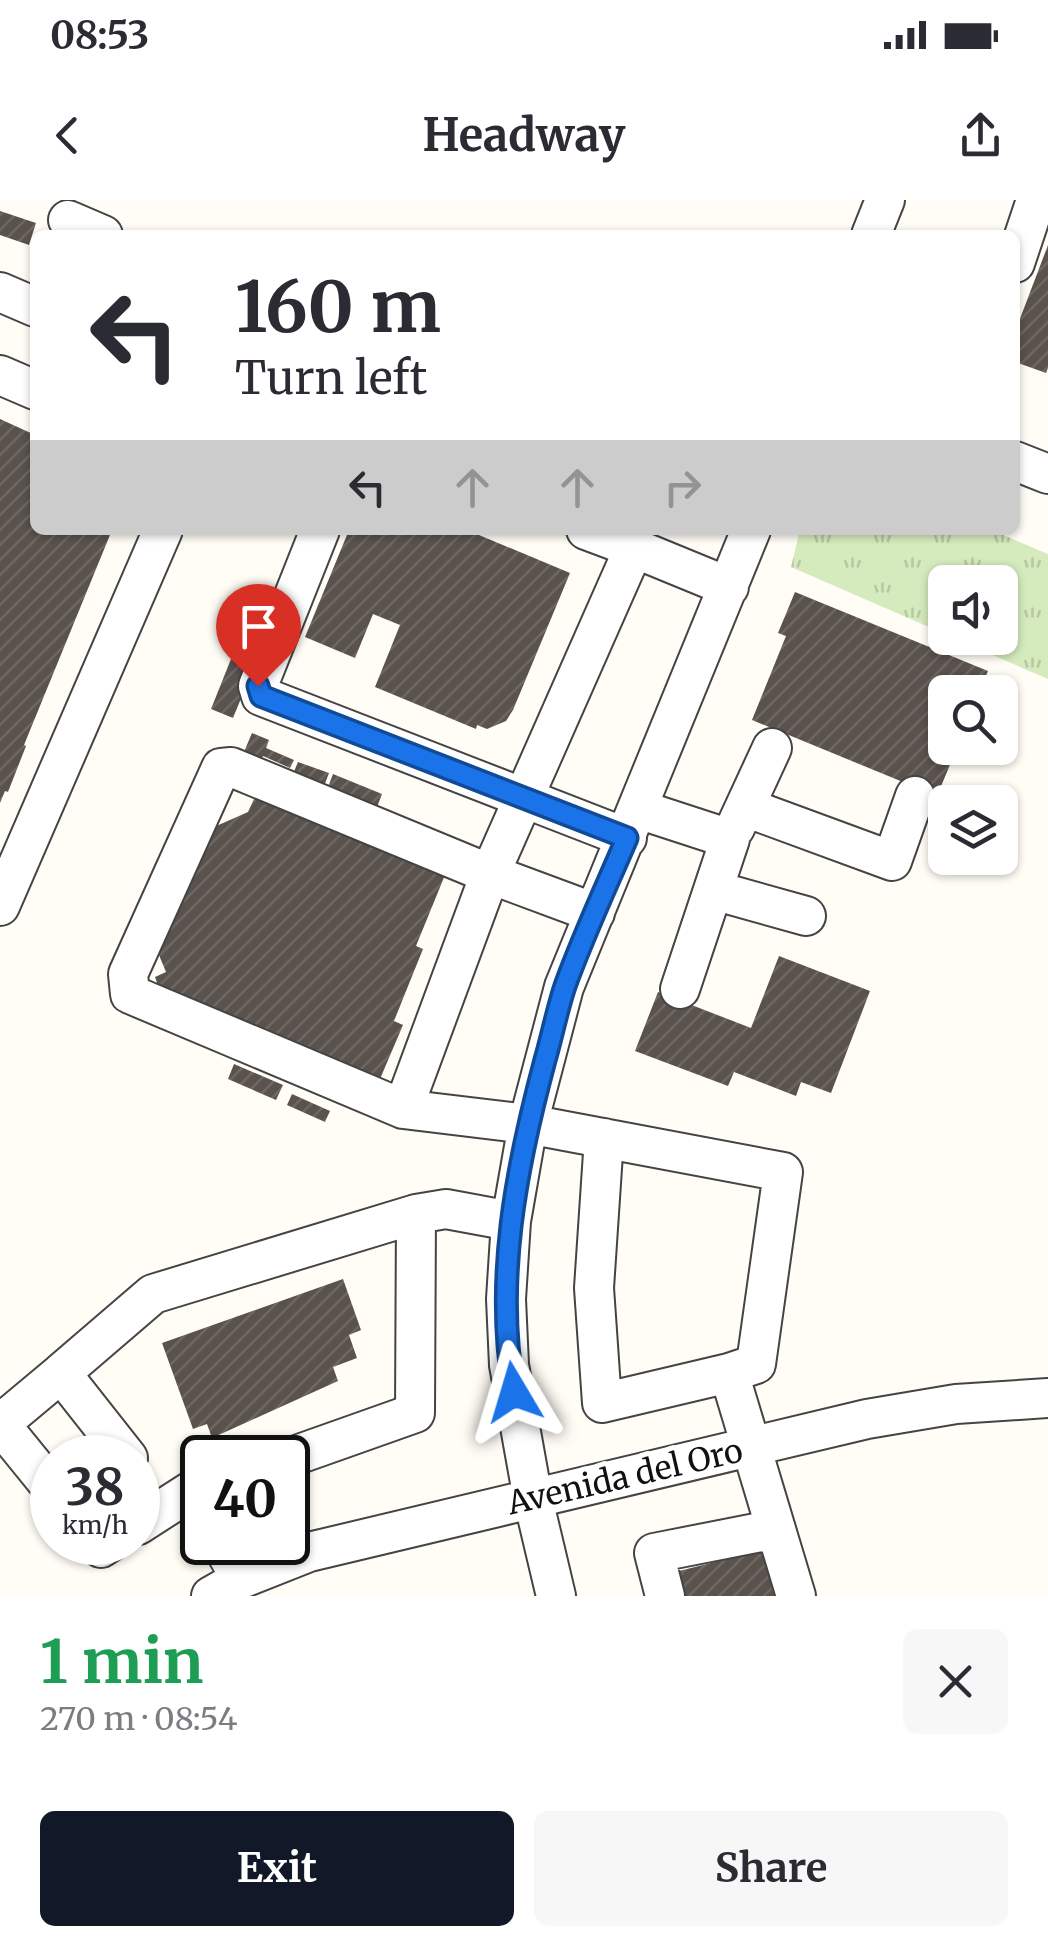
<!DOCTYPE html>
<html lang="en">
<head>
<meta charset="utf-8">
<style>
	:root { --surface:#fff; --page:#f7f7f7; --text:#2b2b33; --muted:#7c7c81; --accent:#111827 }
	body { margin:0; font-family:Merriweather,serif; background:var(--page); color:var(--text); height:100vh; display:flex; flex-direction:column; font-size:38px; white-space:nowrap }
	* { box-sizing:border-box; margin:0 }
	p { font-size:32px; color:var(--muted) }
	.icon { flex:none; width:55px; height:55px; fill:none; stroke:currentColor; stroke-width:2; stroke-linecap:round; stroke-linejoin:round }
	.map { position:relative; height:1396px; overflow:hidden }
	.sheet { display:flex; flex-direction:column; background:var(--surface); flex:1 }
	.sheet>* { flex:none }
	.guide { position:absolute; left:30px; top:30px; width:990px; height:305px; border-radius:15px; box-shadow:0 2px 8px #0004; background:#fff; color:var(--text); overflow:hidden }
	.fabs { position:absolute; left:928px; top:365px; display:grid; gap:20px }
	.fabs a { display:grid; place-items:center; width:90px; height:90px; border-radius:15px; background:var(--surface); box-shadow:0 2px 8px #0004; font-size:50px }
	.speed { position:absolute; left:30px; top:1235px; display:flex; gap:20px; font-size:50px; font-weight:700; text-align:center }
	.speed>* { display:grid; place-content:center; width:130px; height:130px; border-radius:50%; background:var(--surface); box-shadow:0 2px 8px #0004; line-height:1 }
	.speed small { font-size:25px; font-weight:400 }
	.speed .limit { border:5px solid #111; border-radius:15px; background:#fff; color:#111 }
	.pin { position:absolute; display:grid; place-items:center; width:85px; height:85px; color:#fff; margin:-102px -42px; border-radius:50% 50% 50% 0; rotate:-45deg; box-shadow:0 0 10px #0007 }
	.pin .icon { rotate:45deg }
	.me { position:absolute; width:110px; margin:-55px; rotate:353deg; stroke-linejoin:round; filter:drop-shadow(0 0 8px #0008) }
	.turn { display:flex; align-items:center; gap:35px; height:210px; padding:0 40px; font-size:45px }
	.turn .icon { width:130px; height:130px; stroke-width:2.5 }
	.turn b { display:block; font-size:70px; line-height:85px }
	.lanes { display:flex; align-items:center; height:95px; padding:0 40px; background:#0003; justify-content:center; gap:50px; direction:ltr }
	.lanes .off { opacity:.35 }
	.round { display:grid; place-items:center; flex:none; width:105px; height:105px; border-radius:15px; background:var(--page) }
	.summary { display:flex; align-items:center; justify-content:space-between; height:170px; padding:0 40px }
	h1 { font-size:60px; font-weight:700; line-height:75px; color:#1e9e55 }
	.action { display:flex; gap:20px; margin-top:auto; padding:20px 40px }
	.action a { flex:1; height:115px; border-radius:15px; background:var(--accent); color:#fff; font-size:40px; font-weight:700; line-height:115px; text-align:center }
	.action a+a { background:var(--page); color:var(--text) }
	.status { display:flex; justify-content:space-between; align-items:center; height:70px; padding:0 50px; background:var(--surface); direction:ltr }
	.status svg { height:28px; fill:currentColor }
	header { display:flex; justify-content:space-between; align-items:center; height:130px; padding:0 40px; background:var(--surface); font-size:45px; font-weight:700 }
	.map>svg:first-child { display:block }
	.grass { fill:url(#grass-tufts) }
	.building { fill:url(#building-hatch) }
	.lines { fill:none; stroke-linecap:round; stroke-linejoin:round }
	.minor-casing { stroke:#444; stroke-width:42 }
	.minor { stroke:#fff; stroke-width:38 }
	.route-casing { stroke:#114b97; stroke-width:25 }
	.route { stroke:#1a73e8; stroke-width:18 }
	.labels { text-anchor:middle; stroke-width:10; stroke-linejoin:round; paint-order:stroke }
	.street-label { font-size:32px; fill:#111; stroke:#fff }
</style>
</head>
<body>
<div class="status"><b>08:53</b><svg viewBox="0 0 49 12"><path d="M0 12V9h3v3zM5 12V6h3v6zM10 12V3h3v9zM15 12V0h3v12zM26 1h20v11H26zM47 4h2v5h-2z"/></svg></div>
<header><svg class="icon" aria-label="back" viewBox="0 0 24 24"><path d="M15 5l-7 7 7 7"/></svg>Headway<svg class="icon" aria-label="share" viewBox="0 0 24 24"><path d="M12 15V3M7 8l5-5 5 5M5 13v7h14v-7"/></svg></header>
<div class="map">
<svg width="1048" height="1396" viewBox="0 0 1048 1396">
	<defs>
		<pattern id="grass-tufts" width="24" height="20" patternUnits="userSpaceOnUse" patternTransform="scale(2.5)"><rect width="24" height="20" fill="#d5ebbd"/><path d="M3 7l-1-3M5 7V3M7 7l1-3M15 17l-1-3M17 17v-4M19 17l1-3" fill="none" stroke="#b6c8a1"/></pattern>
		<pattern id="building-hatch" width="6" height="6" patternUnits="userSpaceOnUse" patternTransform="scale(2.5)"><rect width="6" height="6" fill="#5a524d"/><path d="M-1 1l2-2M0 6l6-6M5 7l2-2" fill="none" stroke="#6d6662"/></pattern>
	</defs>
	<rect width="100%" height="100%" fill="#fffdf5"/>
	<!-- grass -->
	<path class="grass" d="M800,330H991L1048,354V479L953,438H1000V382H945V434L791,367Z"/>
	<!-- building -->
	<path class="building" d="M0,11L36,23L29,45L0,35Z
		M1048,45V168L1046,173L1015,162V132Z
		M0,219L35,235V330H112L24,545L26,546L8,592L5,591L0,603Z
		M349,330H467L570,373L513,510L506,521L487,529L477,525L476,529L375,487L400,425L373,414L355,458L305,437Z
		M795,392L988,471L979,492H945V548H957L937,596L752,520L786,436L778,433Z
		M259,395L276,402V413L233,518L211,509L253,404L255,405Z
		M252,533L269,540L266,548L294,560L290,568L263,556L258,567L241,559Z
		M298,562L329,573L324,586L293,574Z
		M333,574L382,594L374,615L325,595Z
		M255,597L445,675L416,746L423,749L394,821L403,825L377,886L161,794L155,777L166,772L154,743L205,631L248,612Z
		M779,756L870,791L831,893L801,882L796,896L734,872L728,886L635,851L658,792L751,828Z
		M234,864L283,885L276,900L228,879Z
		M292,894L330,911L325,922L287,905Z
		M343,1079L361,1130L349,1135L357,1158L333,1167L338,1181L212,1238L207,1224L193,1229L162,1143Z
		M767,1349L780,1396H680L675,1372Z"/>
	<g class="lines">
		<!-- minor casing -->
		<g class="minor-casing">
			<path id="minor" d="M68,20L103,35
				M871,35L885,0
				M1015,63L1036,0
				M0,92L35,107
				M0,175L35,190
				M1015,261L1048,274
				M320,330L258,486L261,496L627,638
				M586,330L634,348
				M729,387L634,348L490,674L403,909L528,924L783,972L756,1164L729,1173L796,1396
				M745,607L892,661L915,596
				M638,609L730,639L680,789
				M735,628L772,548
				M713,690L806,716
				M0,706L163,330
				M403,909L130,794L128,774L221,568L231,567L490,674L595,713
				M604,938L594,1088L602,1203L729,1173
				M416,1014L446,1009L511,1021
				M128,1258L61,1173L153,1094L416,1014L415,1213L288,1258
				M52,1288L0,1224L61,1173
				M138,1325L191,1291L202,1287
				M97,1342L101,1348L110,1342
				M220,1342L241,1379
				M211,1396L241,1379L309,1352L867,1219L956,1204L1048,1198
				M556,1396L533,1299L509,1165L506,1099L511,1021L528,924L564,787L751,330
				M665,1396L654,1353L776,1329"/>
		</g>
		<!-- minor -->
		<use href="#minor" class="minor"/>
	</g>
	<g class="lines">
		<!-- route casing -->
		<g class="route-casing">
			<path id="route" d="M258,486L261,496L627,638C606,687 583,736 565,786C557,810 552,836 545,860C516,968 494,1081 514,1192"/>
		</g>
		<!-- route -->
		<use href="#route" class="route"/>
	</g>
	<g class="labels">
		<!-- street labels -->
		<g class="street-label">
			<text transform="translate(625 1277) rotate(-13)" y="11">Avenida del Oro</text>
		</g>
	</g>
</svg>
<div class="fabs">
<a><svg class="icon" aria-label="sound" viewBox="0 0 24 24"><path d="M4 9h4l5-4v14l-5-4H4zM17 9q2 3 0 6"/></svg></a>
<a><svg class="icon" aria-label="search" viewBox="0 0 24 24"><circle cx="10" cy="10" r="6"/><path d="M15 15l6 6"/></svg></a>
<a><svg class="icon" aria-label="layers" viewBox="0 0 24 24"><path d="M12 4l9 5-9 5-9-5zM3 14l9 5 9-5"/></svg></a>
</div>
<div class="speed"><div>38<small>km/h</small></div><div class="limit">40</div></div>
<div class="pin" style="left:258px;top:486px;background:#d93025"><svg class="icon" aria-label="arrive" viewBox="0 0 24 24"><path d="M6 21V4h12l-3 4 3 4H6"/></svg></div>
<svg class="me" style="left:514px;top:1192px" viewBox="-20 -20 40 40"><path d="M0-17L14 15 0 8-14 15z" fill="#1a73e8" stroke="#fff" stroke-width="4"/></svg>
<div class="guide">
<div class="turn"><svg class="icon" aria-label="left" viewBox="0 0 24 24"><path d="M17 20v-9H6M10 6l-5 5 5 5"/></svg><div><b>160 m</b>Turn left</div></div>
<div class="lanes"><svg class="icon" aria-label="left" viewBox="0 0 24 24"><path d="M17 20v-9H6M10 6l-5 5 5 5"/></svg><svg class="icon off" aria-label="ahead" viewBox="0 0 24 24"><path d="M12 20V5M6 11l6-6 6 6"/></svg><svg class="icon off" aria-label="ahead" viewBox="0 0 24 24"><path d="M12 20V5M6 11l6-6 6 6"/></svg><svg class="icon off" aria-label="right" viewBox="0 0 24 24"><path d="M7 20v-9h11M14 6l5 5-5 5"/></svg></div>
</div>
</div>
<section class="sheet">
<div class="summary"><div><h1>1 min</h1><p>270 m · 08:54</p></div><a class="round"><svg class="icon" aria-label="close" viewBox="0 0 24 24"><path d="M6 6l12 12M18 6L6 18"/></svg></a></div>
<div class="action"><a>Exit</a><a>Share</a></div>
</section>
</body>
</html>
